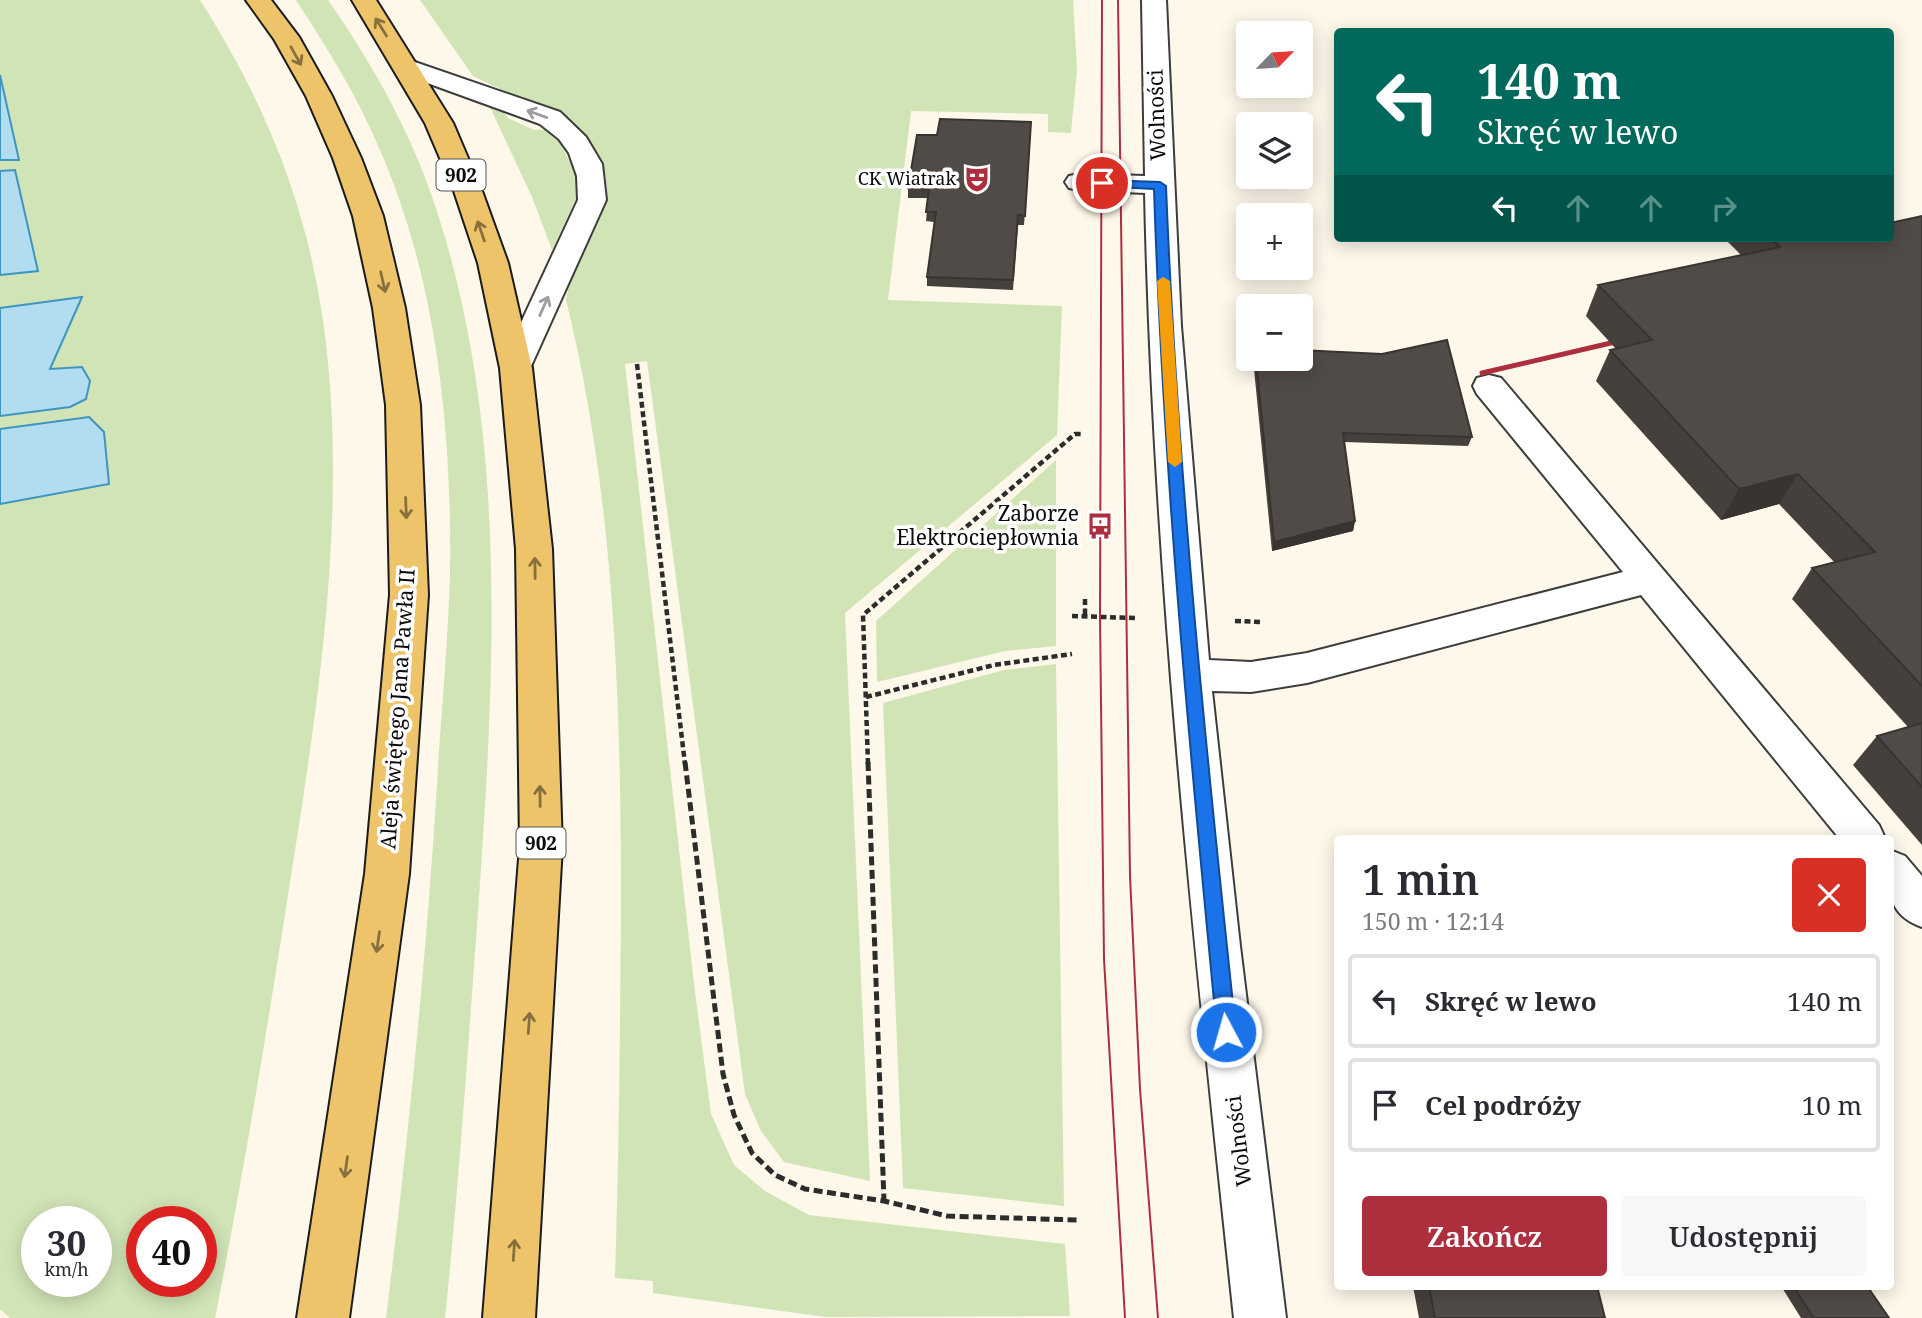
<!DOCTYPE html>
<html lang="pl">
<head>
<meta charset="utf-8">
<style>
	:root { --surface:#fff; --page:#f7f7f7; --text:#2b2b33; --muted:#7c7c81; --line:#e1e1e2; --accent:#ad2f3d }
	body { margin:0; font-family:"Noto Serif",serif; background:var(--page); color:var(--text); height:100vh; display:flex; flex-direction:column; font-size:26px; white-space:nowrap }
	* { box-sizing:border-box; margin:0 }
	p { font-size:23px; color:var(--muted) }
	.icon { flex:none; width:38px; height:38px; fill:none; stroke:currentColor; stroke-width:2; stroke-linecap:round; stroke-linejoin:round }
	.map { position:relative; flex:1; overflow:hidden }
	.side { position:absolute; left:1334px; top:835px; width:560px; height:455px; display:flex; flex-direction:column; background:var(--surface); border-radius:7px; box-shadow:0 4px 18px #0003 }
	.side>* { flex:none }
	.banner { position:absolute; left:1334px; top:28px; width:560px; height:214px; border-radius:7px; box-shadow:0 4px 18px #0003; background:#00695c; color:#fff; overflow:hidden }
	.needle { width:46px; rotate:65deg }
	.tools { position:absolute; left:1236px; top:21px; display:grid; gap:14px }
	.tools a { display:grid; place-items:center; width:77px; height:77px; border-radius:7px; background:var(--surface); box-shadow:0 4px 18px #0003; font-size:35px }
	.speed { position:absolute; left:21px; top:1206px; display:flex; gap:14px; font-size:35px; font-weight:700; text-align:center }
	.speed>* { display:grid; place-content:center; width:91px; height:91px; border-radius:50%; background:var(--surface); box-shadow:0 4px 18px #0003; line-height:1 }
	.speed small { font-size:18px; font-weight:400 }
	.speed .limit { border:10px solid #d22; background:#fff; color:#111 }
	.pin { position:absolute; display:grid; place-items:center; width:60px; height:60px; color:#fff; margin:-30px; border:4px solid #fff; border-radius:50%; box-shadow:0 2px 7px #0007 }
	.me { position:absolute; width:77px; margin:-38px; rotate:354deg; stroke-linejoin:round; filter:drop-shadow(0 0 5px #0008) }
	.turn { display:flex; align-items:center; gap:24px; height:147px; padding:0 28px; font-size:32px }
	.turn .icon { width:91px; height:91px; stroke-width:2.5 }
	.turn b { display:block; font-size:49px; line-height:60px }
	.lanes { display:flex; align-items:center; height:66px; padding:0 28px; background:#0003; justify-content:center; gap:35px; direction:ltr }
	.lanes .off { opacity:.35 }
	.round { display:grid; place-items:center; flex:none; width:74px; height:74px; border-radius:7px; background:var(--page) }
	.summary { display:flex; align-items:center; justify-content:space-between; height:119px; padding:0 28px }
	h1 { font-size:42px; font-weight:600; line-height:52px }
	.cta { display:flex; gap:14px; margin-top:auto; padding:14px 28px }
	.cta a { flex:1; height:80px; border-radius:7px; background:var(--accent); color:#fff; font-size:28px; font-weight:600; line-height:80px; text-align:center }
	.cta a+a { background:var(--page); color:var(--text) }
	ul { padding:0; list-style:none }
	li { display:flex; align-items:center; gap:21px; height:94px; margin:0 14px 10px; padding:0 14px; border:4px solid var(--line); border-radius:7px }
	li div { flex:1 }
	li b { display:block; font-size:26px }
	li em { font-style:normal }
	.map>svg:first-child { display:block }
	.green { fill:#d1e4b6; fill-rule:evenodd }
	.water { fill:#b2ddf0; stroke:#3f95c1; stroke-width:2 }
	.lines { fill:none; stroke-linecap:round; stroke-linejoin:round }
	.minor-casing { stroke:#3d3d3d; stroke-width:4 }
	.major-casing { stroke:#1b1b1b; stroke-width:4 }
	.path-far1 { stroke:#2c2c2c; stroke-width:4.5; stroke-dasharray:6 3.5; stroke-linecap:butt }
	.path { stroke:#2c2c2c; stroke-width:5; stroke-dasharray:9 4.5; stroke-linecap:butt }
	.minor { fill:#fff; fill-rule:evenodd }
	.major { fill:#edc469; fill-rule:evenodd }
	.tram { stroke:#ad2f3d; stroke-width:2 }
	.rail { stroke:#ad2f3d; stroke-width:5 }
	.wall { fill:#46403d }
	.shaded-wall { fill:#393432 }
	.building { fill:#514b47; stroke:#393432; stroke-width:2 }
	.oneway { stroke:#87703e }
	.oneway2 { stroke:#9d9d9d }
	.route { fill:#1a73e8; stroke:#114b97; stroke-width:2 }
	.slow { fill:#f59e0b }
	.labels { text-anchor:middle; stroke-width:7; stroke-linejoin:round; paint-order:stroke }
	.far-poi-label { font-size:18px; fill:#0a0a0a; stroke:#fff; text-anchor:end }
	.shield { fill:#fff; stroke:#545454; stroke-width:2 }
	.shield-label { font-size:19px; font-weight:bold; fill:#0a0a0a }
	.street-label { font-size:21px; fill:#0a0a0a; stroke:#fff }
	.poi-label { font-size:21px; fill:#0a0a0a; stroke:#fff; text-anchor:end }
</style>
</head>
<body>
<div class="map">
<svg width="1922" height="1318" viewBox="0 0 1922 1318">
	<rect width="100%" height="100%" fill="#fdf8e9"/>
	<!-- green -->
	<path class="green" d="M0,0H200C252,82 291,166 312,261C356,456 322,680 291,876C268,1024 244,1171 215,1318H10L0,1309V504L108,484L89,417L0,429V416L29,411L81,298L0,308V275L38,270L15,170L0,171V160H19L0,75ZM37,1222H96V1281H37ZM142,1222H201V1281H142Z
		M296,0H328C376,69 417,143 441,224C509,444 494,684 478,912C468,1047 459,1183 445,1318H386C408,1140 426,963 437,784C441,714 448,644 450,574C452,431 437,279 379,148C357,95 327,48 296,0Z
		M420,0H1073L1077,69L1071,133L1048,132V114L911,111L888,300L1062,306L1057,435L845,613L870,1181L784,1162L761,1131L745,1094L647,361L625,364L694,984L711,1114L734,1165L765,1191L809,1215L1065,1244L1070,1316L825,1317L653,1293V1281L615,1278C619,1154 620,1031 621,908C621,704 615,498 566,300L570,279L607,189C606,168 589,139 575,124L473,76Z
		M489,105L502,110L508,118L534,130L547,129L557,137L578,178L580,190L552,250L532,197Z
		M1056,460V646L1005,651L877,682L876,621Z
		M1056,664L1064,1206L903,1188L883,703L1004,670Z"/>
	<!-- water -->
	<path class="water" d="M0,75L19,160H0Z
		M15,170L38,271L0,275V171Z
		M82,297L50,369L82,367L90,381L86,399L70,407L0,416V308Z
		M89,417L104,432L109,484L0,504V429Z"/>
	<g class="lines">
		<!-- minor casing -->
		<g class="minor-casing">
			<path id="minor" d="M1142,0H1166L1181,326L1209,660L1251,662L1307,653L1623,572L1477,394L1473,386L1477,378L1489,375L1501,378L1879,825L1885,838H1839L1641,595L1307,683L1251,692L1212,691L1240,946L1286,1318H1234C1194,944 1153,569 1145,193L1079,190L1069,188L1065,182L1069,176L1079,174L1145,176Z
				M406,59L560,112L586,137L602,164L606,200L527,375L516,379L505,375L500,368L578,200L577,176L569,153L559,139L540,124L397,72L393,67L397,62Z
				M1890,850L1905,856L1922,876V927C1883,913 1890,886 1890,850Z"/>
		</g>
		<!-- major casing -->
		<g class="major-casing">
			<path id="major" d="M246,0H271L299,37L332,96L361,158L383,216L405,308L420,405L428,595L409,874L349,1318H297L365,874L390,595L386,405L373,308L353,216L333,158L306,96L274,39Z
				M352,0H376L453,123L482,191L508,263L532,368L552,549L562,846L535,1318H483L520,846L516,549L500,368L478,263L454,191L425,123Z"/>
		</g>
		<!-- path-far1 -->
		<path class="path-far1" d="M637,364L685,764
			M1085,599V617
			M1072,616L1135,618
			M1235,621L1262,622
			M866,697L994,665L1072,654
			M868,764L863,615L1075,434H1082"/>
		<!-- path -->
		<path class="path" d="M685,762L723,1074L734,1115L752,1153L775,1175L805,1189L884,1201L947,1216L1077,1220
			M868,762L884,1201"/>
		<!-- minor -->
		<use href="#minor" class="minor"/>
		<!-- major -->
		<use href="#major" class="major"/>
		<!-- tram -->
		<path class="tram" d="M1102,0L1100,617L1104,959L1125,1318
			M1118,0L1130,876L1140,1089L1158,1318"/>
		<!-- rail -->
		<path class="rail" d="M1482,373L1628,339"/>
	</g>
	<!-- wall -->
	<path class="wall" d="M1031,122L1024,225H1018L1013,290L927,286V277L934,222L926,221L928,198H908V188L937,135Z
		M1922,216V845L1853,765L1877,736L1908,727L1792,599L1812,568L1835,563L1779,504L1721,520L1596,381L1610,350L1616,349L1586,316L1598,285L1741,255L1724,238H1890Z
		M1253,359H1300L1472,437L1468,446L1344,442L1355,521L1353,531L1272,551Z
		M1413,1286H1597L1605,1318H1419Z
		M1781,1286H1867L1889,1318H1801Z"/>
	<!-- shaded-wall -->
	<path class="shaded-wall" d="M1798,474L1779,504L1721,520L1739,489Z
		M1355,521L1353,531L1272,551L1274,542Z"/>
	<!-- building -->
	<path class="building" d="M940,119L1031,122L1025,216L1018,215L1013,280L927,277L936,212H926L929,189L908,188L917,135H937Z
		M1922,216V686L1812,568L1875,552L1798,474L1739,489L1610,350L1652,340L1598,285L1780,247L1771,238H1890V223Z
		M1447,340L1472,437L1343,433L1355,521L1274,542L1256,359H1300V350L1382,354Z
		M1922,723V787L1877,736Z
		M1429,1286H1597L1605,1318H1435Z
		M1793,1286H1867L1889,1318H1814Z"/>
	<!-- one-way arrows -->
	<defs><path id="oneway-shaft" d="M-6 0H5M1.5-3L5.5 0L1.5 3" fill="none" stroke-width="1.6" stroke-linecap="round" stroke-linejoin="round" transform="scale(1.75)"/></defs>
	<g class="oneway">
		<use href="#oneway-shaft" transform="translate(381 27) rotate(-122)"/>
		<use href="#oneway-shaft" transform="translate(296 56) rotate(61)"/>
		<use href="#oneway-shaft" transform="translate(481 231) rotate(-109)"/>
		<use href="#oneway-shaft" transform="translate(383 282) rotate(77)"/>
		<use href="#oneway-shaft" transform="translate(406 508) rotate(88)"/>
		<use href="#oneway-shaft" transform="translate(535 568) rotate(-91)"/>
		<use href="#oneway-shaft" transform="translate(540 796) rotate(-91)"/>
		<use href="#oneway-shaft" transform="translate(378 942) rotate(98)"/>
		<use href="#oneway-shaft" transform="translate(529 1023) rotate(-86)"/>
		<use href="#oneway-shaft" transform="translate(346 1167) rotate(98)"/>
		<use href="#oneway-shaft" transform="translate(514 1250) rotate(-86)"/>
	</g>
	<g class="oneway2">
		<use href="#oneway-shaft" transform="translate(537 114) rotate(-160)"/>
		<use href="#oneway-shaft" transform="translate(544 306) rotate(-66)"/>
	</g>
	<!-- route -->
	<path class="route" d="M1102,180L1160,182L1166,186C1177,469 1206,751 1236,1032L1233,1039L1226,1042L1219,1039L1217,1032C1190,752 1163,471 1154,189L1098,186L1096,183Z"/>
	<!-- slow -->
	<path class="slow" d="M1163,277L1170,281L1182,462L1175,467L1168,462L1157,281Z"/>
	<!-- icons -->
	<defs>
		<g id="theatre-bare" transform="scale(2.1)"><path d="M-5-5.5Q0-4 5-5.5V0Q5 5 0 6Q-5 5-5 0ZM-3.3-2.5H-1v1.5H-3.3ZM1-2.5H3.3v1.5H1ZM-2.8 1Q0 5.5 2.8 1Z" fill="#ad2f3d" stroke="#fff" stroke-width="2.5" paint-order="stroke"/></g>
		<g id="bus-bare" transform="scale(2.1)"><path d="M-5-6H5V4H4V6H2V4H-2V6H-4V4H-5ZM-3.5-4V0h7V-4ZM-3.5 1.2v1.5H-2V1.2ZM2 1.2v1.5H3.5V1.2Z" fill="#ad2f3d" stroke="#fff" stroke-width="2.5" paint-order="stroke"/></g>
	</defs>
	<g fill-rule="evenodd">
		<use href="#theatre-bare" x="977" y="179"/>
		<use href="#bus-bare" x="1100" y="526"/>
	</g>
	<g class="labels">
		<!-- far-poi labels -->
		<g class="far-poi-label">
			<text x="956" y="185">CK Wiatrak</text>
		</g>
		<!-- shield labels -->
		<g class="shield">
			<rect x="436.5" y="159.5" width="49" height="31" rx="5"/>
			<rect x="516.5" y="827.5" width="49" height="31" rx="5"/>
		</g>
		<g class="shield-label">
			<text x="461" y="182">902</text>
			<text x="541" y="850">902</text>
		</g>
		<!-- street labels -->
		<g class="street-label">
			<text transform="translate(1157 115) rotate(-92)" y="7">Wolności</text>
			<text transform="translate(398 709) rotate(-86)" y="7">Aleja świętego Jana Pawła II</text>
			<text transform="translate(1239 1141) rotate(-97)" y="7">Wolności</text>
		</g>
		<!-- poi labels -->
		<g class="poi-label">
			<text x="1079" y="521">Zaborze<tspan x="1079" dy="24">Elektrociepłownia</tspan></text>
		</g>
	</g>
</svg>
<div class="tools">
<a><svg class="needle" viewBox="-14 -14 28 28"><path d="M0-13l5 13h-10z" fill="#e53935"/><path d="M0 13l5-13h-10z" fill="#7c7c81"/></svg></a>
<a><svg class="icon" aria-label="layers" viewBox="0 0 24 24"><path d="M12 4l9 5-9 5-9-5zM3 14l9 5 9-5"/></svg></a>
<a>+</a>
<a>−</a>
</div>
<div class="speed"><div>30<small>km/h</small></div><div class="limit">40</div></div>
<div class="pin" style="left:1102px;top:183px;background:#d93025"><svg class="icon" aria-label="arrive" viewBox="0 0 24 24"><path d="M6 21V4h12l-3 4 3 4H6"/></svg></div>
<svg class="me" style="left:1226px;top:1032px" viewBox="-20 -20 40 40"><circle r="17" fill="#1a73e8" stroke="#fff" stroke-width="3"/><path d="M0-11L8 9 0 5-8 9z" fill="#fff"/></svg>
<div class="banner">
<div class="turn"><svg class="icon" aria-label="left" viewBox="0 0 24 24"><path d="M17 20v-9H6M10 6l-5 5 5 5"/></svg><div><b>140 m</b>Skręć w lewo</div></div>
<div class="lanes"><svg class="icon" aria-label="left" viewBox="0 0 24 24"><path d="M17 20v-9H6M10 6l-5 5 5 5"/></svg><svg class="icon off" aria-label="ahead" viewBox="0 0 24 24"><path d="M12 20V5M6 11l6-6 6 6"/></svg><svg class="icon off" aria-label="ahead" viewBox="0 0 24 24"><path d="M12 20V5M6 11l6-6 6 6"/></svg><svg class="icon off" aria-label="right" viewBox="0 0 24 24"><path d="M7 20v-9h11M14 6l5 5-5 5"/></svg></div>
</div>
<section class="side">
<div class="summary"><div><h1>1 min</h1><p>150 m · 12:14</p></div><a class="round" style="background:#d93025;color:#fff"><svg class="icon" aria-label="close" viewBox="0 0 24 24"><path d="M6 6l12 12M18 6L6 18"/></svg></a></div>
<ul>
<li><svg class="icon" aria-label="left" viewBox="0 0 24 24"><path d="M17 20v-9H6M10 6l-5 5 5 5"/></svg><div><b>Skręć w lewo</b></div><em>140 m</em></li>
<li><svg class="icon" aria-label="arrive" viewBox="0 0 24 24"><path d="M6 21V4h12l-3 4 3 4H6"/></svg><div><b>Cel podróży</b></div><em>10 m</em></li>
</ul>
<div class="cta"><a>Zakończ</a><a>Udostępnij</a></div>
</section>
</div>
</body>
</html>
